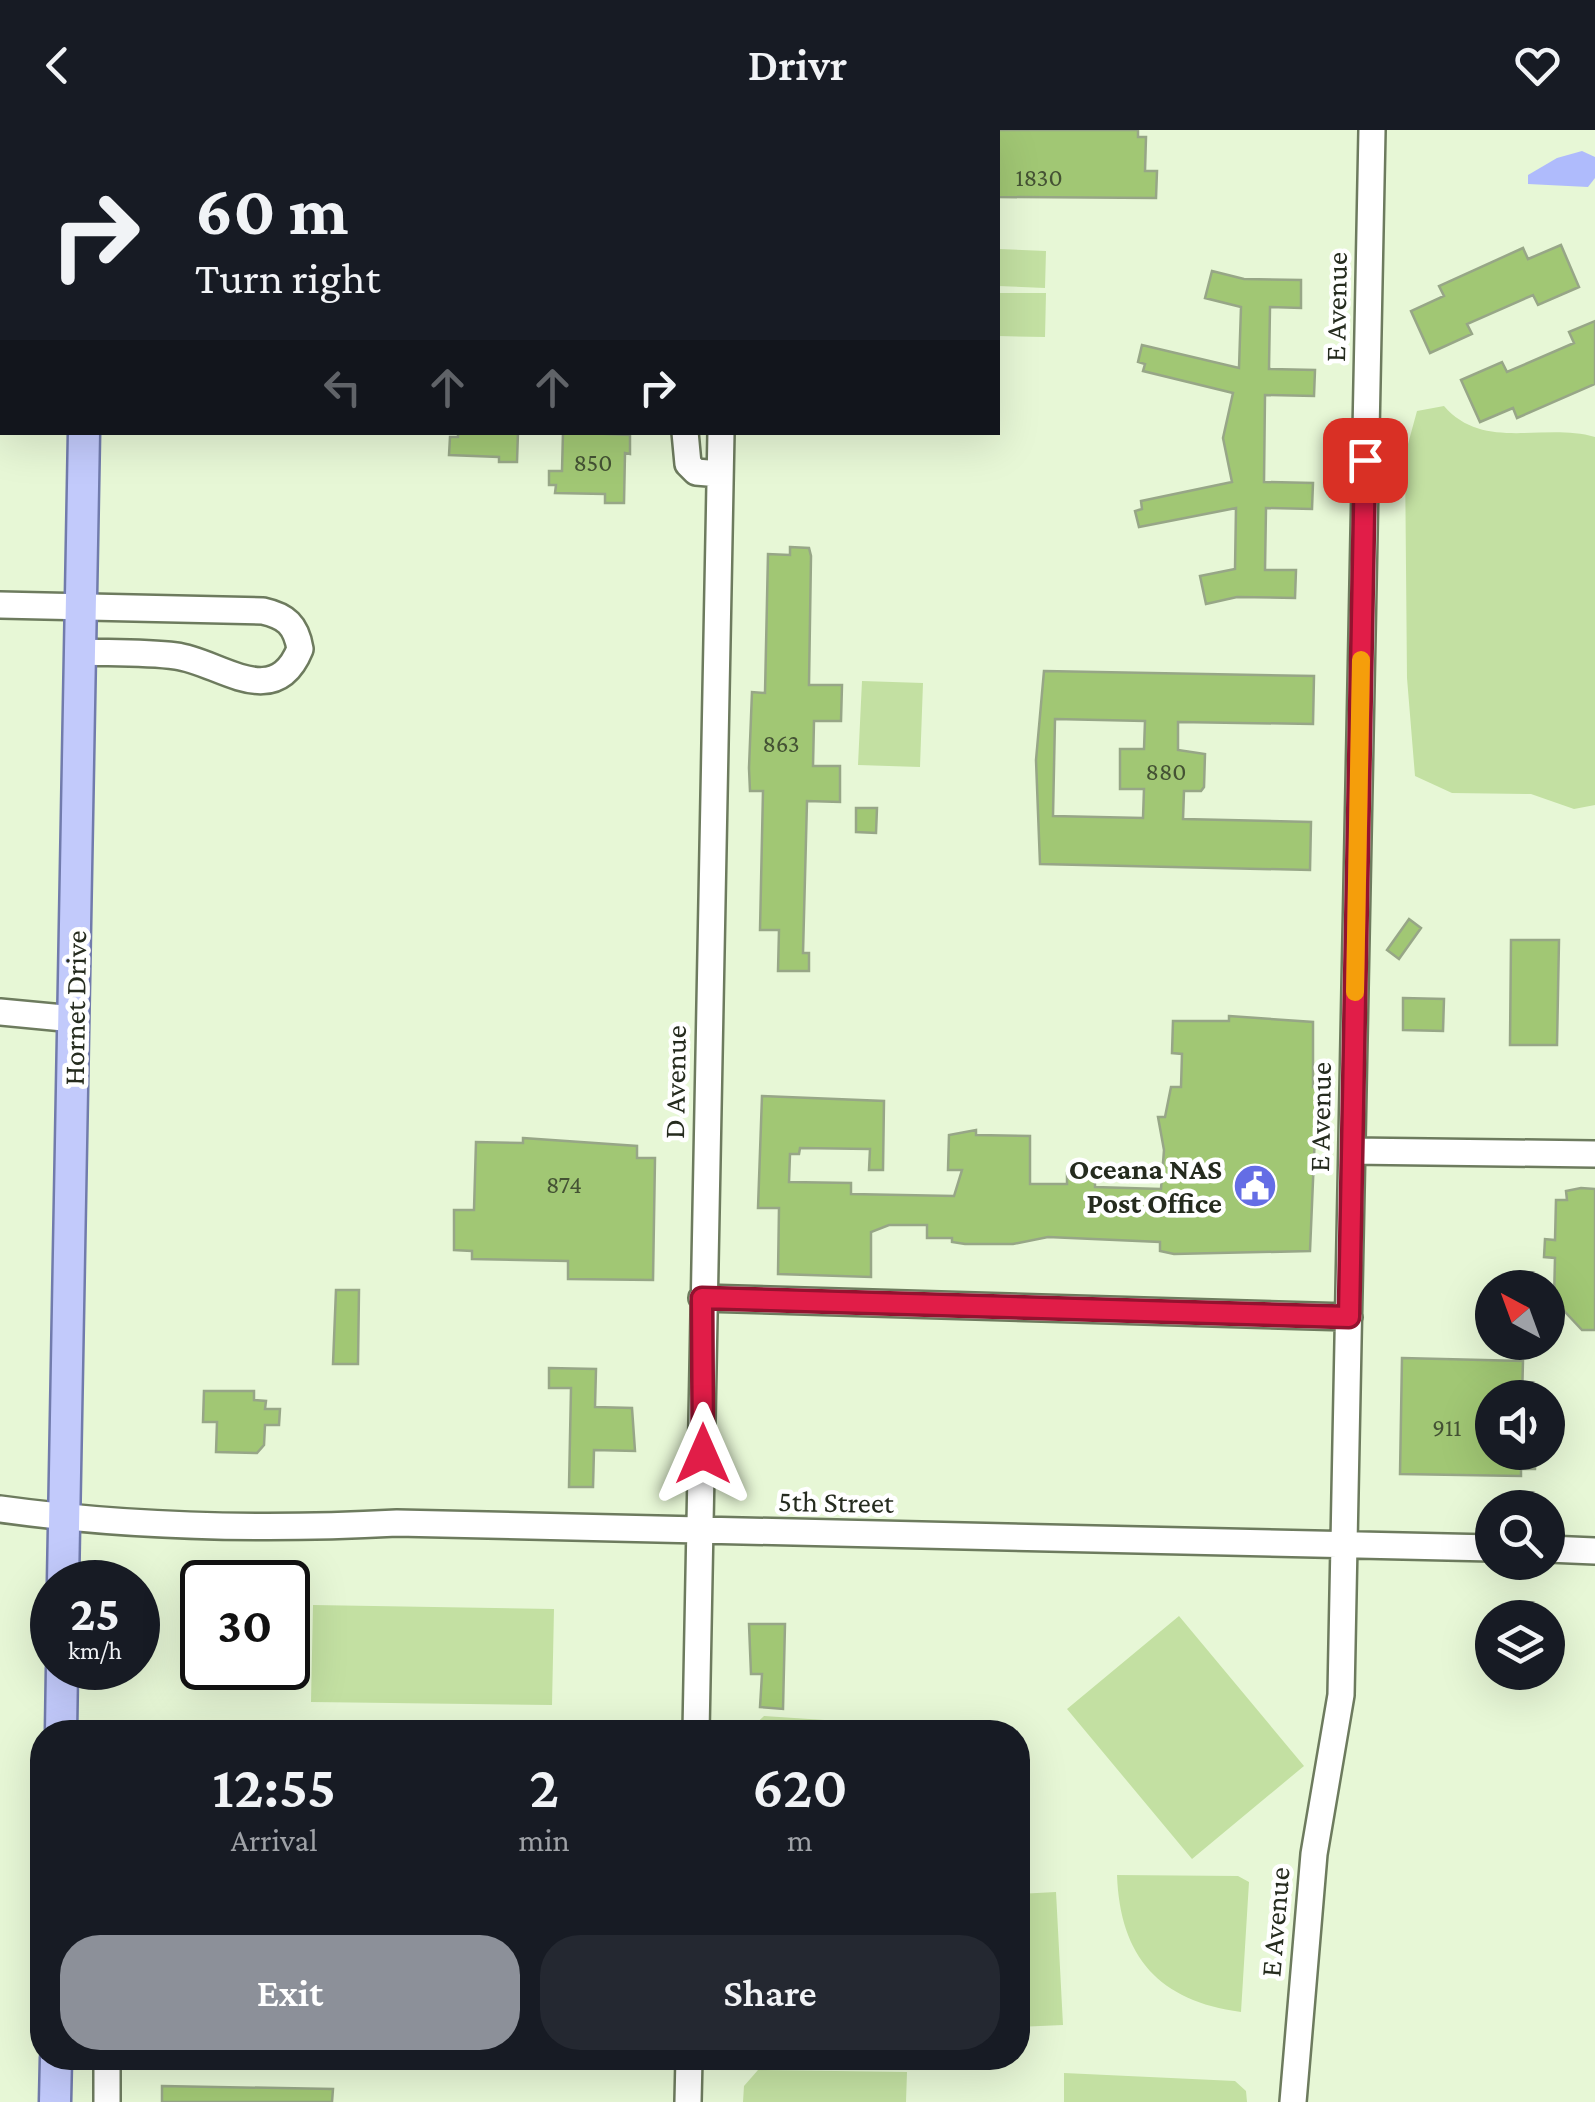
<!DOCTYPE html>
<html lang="en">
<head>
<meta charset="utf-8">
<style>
	:root { --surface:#171b24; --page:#242831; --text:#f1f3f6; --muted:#9ea1a6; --accent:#8c9099 }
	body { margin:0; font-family:"Crimson Pro",serif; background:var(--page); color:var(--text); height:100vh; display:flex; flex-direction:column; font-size:38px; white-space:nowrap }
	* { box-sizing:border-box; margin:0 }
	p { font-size:32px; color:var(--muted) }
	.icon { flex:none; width:55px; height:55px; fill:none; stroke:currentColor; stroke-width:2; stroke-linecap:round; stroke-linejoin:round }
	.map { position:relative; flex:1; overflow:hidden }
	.details { position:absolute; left:30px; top:1590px; width:1000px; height:350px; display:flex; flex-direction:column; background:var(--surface); border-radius:40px; box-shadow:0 10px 40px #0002 }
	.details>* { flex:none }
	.banner { position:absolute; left:0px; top:0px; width:1000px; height:305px; box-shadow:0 10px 40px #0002; background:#171b24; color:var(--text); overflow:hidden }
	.needle { width:65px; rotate:319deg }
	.buttons { position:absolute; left:1475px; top:1140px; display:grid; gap:20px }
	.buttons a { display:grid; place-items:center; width:90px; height:90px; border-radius:50%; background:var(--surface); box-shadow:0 10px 40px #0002; font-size:50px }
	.speed { position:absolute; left:30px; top:1430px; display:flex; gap:20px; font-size:50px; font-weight:700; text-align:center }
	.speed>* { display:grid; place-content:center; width:130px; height:130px; border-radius:50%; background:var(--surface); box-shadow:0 10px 40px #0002; line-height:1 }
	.speed small { font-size:25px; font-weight:400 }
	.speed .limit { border:5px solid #111; border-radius:15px; background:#fff; color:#111 }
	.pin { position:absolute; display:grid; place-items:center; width:85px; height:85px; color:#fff; margin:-42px; border-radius:20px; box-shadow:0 5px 15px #0006 }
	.me { position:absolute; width:110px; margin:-55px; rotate:0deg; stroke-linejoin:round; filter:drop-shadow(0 0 8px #0008) }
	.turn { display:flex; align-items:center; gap:35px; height:210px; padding:0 30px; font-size:45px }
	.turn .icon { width:130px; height:130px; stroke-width:2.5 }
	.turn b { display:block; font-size:70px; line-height:85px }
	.lanes { display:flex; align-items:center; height:95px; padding:0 30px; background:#0003; justify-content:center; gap:50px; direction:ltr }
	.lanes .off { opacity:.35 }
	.eta { display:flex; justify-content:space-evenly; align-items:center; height:170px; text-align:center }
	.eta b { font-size:60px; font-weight:600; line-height:70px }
	.action { display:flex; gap:20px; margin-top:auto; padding:20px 30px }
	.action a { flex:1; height:115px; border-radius:40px; background:var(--accent); color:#fff; font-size:40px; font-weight:600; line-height:115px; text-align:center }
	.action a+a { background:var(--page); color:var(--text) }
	header { display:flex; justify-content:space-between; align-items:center; height:130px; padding:0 30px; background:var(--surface); font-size:45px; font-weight:600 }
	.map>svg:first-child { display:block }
	.green { fill:#c3e0a2 }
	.water { fill:#afbbfc }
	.building { fill:#a1c774; stroke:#97a687; stroke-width:2.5; fill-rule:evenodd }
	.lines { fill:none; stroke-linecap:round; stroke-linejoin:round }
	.minor-casing { stroke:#6d7b5e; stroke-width:30 }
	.major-casing { stroke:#717bac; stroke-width:35 }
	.minor { stroke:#fff; stroke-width:25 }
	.major { stroke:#c2cafb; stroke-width:30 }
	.route-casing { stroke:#92132f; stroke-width:25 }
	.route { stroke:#e11d48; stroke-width:18 }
	.slow { stroke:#f59e0b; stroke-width:18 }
	.labels { text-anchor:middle; stroke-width:9; stroke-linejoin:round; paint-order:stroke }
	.number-label { font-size:25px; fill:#445234 }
	.street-label { font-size:30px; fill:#252b1e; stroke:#fff }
	.poi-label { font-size:30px; font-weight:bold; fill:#252b1e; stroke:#fff; text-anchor:end }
</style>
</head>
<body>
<header><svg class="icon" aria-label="back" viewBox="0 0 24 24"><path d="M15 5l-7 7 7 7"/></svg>Drivr<svg class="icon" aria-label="heart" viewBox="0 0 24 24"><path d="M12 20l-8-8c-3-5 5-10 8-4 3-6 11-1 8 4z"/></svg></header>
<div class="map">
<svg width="1595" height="1972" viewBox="0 0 1595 1972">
	<rect width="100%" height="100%" fill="#e7f7d6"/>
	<!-- green -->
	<path class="green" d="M998,119L1046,121L1045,158L998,156Z
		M998,163H1046L1045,207L998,206Z
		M1444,276C1484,322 1543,292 1595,307V675L1574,679L1531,664L1452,663L1415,646L1407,548L1405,325L1417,281Z
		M862,551L923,553L920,637L858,635Z
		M313,1475L554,1479L552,1575L311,1572Z
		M1179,1486L1304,1636L1192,1729L1067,1579Z
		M764,1586L1006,1602H747Z
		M1117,1745L1238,1746L1249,1752L1241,1882C1159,1871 1120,1827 1117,1745Z
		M1056,1762L1063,1895L1018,1897V1764Z
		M758,1940L907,1942L906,1972H743L744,1956Z
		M1064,1943L1235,1951L1246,1961L1247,1972H1064Z"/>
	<!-- water -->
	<path class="water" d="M1582,21L1595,27V48L1588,57L1528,54V45L1557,28Z"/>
	<!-- building -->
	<path class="building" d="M998,0H1138V7H1146L1145,41H1157L1156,68L998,67Z
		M1561,115L1579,157L1538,175L1533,165L1467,194L1472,204L1430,223L1411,181L1444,166L1439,156L1523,118L1528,129Z
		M1212,141L1244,149L1301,150V178L1270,177L1269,239L1315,240L1314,266L1265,265L1264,352L1313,353L1312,379L1266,378L1265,440H1296L1295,468L1237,467L1206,474L1200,446L1235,439L1236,378L1139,397L1135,381L1142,379L1141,371L1232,352L1223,308L1233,263L1143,241L1145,234L1138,232L1142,215L1239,238L1241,177L1205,168Z
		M1595,191V254L1517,288L1513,278L1480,292L1461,250L1502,232L1507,242L1574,213L1569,202Z
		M458,302H518L517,332H499V327L449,325L450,307H458Z
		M563,302L630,305V324L625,323L624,373H605V364L555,363L556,355H549V341H562Z
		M790,417L809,418L811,426L809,555H842L841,591H814L813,636H840V672L807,671L803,823H809V841H778L779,800H760L763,661H750L749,638L752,562L765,563L768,424L790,425Z
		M1044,541L1314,546L1313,594L1178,592V620L1205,624L1204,657L1201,661H1184L1183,689L1311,692L1310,740L1040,734L1036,630ZM1055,589L1145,591L1144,619H1120V659H1144L1143,688L1053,686Z
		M856,678H877L876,703L856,702Z
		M1409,789L1421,798L1399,829L1387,820Z
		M1511,810H1559L1557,915H1510Z
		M1403,868L1444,869L1443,901L1403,900Z
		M1229,886L1313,892V957H1317L1310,1121L1174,1124L1160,1121V1112L1048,1107L1013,1114H965L952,1112V1108H927V1095H889L871,1102V1147L778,1144L779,1078H758L762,966L884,971L883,1040H869L870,1019L800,1018L799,1024H790L789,1052L851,1053V1064L954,1066L962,1040H948L949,1005L976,1000V1005L1030,1006V1054H1067V1043L1095,1044V1057L1161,1059L1164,1020L1158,987H1165L1171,957H1181L1182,924L1172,923L1173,891H1229Z
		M523,1008L637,1016V1028H655L653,1150L568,1149V1131L472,1129V1121L454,1120V1080H474L476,1012L523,1013Z
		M1581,1058L1595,1059V1200H1582L1554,1170L1555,1128L1544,1127L1545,1109L1555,1110L1556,1070H1567L1566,1061Z
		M336,1160H359L358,1234H333Z
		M1402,1228L1523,1231L1522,1268H1492V1322H1536L1535,1339H1521V1346L1400,1344Z
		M549,1238L596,1239L595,1277L632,1278L635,1321L594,1320L593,1357H569L571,1258H549Z
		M204,1261H254V1270L266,1271L265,1279H280L279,1295H265L264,1315L257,1323L216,1322L217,1292H203Z
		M749,1494H785L783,1579L760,1577L762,1544H751Z
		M162,1956L333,1959L332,1972H162Z"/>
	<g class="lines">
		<!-- minor casing -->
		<g class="minor-casing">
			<path id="minor" d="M728,2V0
				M685,302L688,334L696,342L720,344
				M0,475L263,481C286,486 296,495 300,519C274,583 218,531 176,526C145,522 112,523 81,522
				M0,882L74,889
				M1352,1021L1595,1024
				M702,1168L1349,1187
				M0,1379C130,1397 266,1400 397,1393L1492,1418
				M1548,1419L1595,1421
				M696,1602L721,302
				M107,1972V1928
				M688,1972L689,1928
				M1293,1972L1314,1724L1341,1565L1372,0"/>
		</g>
		<!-- major casing -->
		<g class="major-casing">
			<path id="major" d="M87,2L88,0
				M63,1452L84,302
				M61,1602L62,1538
				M55,1972L56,1928"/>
		</g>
		<!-- minor -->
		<use href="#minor" class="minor"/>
		<!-- major -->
		<use href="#major" class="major"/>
	</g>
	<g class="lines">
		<!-- route casing -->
		<g class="route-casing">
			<path id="route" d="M703,1324L702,1168L1349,1187L1365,330"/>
		</g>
		<!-- route -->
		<use href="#route" class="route"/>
		<!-- slow -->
		<path class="slow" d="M1355,862L1361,530"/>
	</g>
	<!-- icons -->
	<defs>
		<g id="civic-disc" transform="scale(2.25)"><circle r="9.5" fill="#646de5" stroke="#fff"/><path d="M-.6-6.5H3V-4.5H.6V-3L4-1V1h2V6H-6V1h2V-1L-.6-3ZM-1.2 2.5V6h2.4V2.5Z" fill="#fff"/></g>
	</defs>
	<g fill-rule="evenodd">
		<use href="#civic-disc" x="1255" y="1056"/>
	</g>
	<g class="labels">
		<!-- number labels -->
		<g class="number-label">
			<text x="1039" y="56">1830</text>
			<text x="593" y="341">850</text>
			<text x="781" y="622">863</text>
			<text x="1166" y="650">880</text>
			<text x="564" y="1063">874</text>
			<text x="1447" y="1306">911</text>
		</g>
		<!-- street labels -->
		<g class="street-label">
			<text transform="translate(1336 177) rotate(-89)" y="10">E Avenue</text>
			<text transform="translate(75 878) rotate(-89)" y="10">Hornet Drive</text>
			<text transform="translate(675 952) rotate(-89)" y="10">D Avenue</text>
			<text transform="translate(1320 987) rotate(-89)" y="10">E Avenue</text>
			<text transform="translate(836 1372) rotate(1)" y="10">5th Street</text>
			<text transform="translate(1275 1792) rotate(-85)" y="10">E Avenue</text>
		</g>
		<!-- poi labels -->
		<g class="poi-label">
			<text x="1222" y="1049">Oceana NAS<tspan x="1222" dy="34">Post Office</tspan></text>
		</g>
	</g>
</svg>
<div class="buttons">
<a><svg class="needle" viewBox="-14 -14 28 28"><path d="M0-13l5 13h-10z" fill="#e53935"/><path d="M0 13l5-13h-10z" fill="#9ea1a6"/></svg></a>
<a><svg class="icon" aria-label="sound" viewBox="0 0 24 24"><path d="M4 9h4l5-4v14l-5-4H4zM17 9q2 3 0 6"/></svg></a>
<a><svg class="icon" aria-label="search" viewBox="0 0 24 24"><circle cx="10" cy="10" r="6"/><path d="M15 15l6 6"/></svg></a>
<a><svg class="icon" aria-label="layers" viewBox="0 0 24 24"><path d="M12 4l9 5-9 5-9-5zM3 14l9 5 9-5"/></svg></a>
</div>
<div class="speed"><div>25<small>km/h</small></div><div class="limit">30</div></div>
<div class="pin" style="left:1365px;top:330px;background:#d93025"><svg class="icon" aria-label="arrive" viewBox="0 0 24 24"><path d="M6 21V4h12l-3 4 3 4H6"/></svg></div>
<svg class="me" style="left:703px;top:1324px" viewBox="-20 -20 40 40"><path d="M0-17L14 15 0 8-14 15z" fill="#e11d48" stroke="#fff" stroke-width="4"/></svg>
<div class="banner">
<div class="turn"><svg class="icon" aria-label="right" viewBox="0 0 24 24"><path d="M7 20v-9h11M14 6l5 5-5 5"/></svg><div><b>60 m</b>Turn right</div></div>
<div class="lanes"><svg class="icon off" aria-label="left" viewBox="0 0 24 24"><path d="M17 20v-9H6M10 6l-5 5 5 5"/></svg><svg class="icon off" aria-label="ahead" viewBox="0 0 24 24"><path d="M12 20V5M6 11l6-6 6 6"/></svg><svg class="icon off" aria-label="ahead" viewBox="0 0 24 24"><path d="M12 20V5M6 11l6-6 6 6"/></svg><svg class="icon" aria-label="right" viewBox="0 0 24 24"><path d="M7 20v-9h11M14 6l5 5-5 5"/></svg></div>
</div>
<section class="details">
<div class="eta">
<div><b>12:55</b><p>Arrival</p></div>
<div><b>2</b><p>min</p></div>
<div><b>620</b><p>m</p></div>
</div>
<div class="action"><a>Exit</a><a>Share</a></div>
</section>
</div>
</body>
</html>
